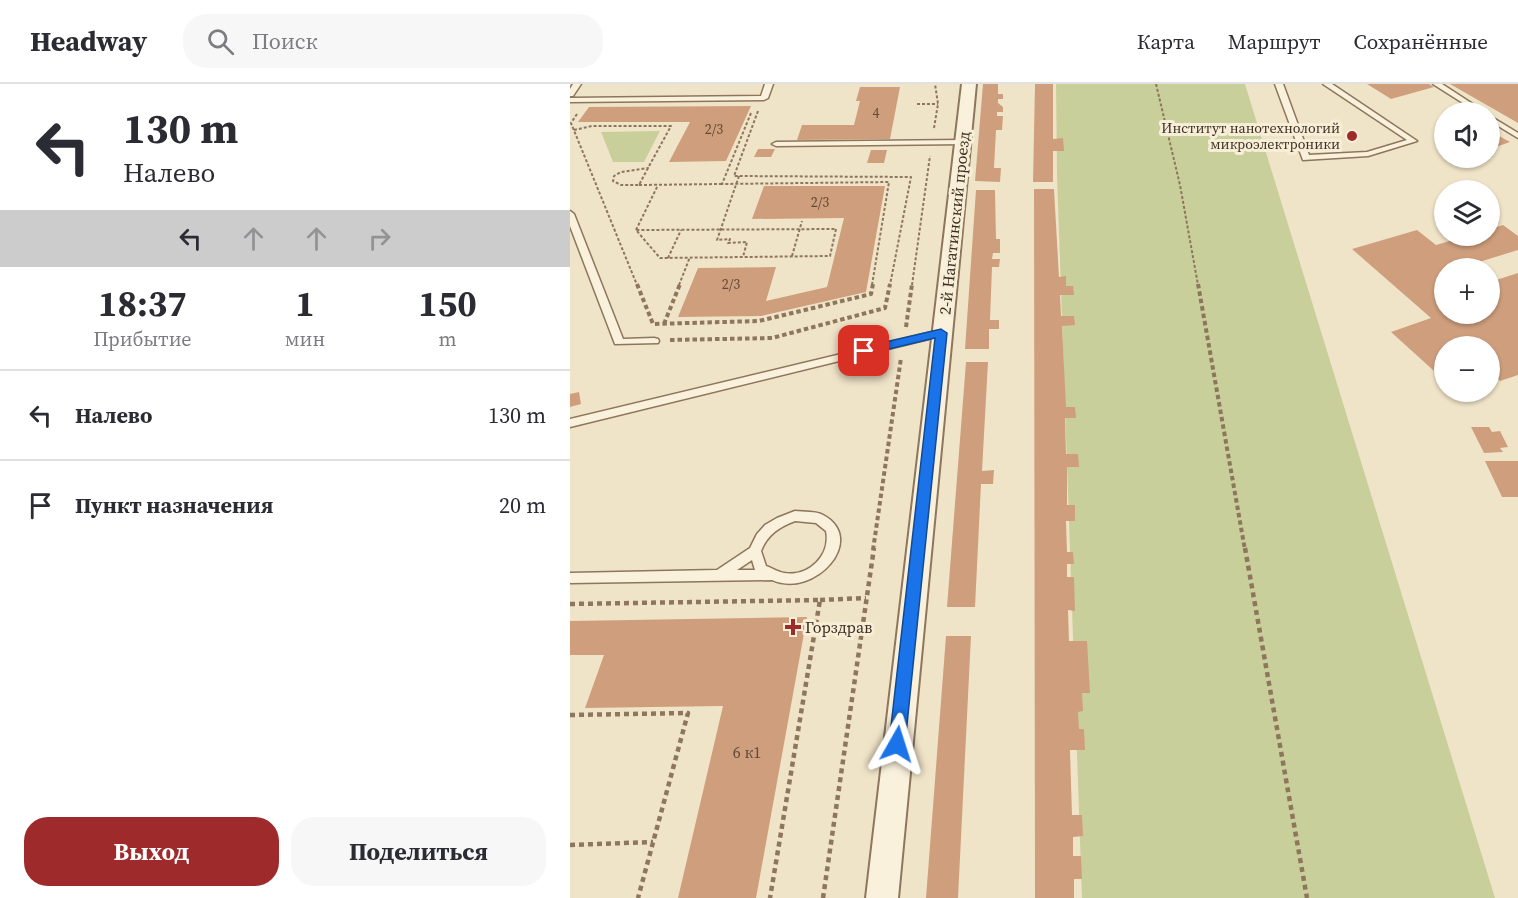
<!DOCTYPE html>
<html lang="ru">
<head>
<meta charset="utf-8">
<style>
	:root { --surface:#fff; --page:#f7f7f7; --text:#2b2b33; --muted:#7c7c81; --line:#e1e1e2; --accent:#9e2a2b }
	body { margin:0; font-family:"Source Serif 4",serif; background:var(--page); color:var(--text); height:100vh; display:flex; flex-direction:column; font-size:22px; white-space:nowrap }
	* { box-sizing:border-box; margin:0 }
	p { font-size:20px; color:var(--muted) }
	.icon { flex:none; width:33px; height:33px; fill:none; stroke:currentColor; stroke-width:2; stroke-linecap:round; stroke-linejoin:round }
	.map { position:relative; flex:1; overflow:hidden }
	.drawer { display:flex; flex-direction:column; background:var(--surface); width:570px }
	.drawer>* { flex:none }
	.banner { background:#fff; color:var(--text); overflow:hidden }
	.fabs { position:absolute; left:864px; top:18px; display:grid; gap:12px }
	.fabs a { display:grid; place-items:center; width:66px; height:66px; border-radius:50%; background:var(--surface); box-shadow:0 2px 4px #0004; font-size:30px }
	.pin { position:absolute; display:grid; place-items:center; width:51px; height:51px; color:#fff; margin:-26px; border-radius:12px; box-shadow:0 3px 9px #0006 }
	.me { position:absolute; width:66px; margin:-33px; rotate:6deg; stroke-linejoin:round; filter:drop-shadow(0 0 4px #0008) }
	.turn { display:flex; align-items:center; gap:21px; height:126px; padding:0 24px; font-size:27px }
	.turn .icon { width:78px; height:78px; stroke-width:2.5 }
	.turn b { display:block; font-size:42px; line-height:51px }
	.lanes { display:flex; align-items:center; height:57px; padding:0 24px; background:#0003; justify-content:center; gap:30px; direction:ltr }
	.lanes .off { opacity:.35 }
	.eta { display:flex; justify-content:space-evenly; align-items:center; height:102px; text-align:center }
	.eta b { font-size:36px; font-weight:700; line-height:42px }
	.action { display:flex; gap:12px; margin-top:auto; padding:12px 24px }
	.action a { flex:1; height:69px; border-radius:24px; background:var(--accent); color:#fff; font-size:24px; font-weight:700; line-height:69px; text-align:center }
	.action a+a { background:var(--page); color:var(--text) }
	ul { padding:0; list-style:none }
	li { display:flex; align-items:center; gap:18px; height:90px; padding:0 24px; border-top:2px solid var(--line) }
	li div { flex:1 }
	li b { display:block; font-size:22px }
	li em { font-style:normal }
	header { display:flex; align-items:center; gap:36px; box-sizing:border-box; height:84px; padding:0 30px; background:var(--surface); border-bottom:2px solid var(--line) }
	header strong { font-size:28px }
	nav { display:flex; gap:33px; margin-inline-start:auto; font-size:21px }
	.search { width:420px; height:54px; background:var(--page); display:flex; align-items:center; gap:15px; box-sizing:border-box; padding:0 21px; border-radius:24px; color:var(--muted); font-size:22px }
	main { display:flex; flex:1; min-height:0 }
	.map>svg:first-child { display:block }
	.green { fill:#c9cf9b }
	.building { fill:#cf9f7d }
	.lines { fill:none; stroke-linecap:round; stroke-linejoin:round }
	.service-casing { stroke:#8d765c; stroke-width:3 }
	.minor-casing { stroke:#8d765c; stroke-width:4 }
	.path-far2 { stroke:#8d765c; stroke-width:2; stroke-dasharray:3 2; stroke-linecap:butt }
	.path-far1 { stroke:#8d765c; stroke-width:4; stroke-dasharray:4.5 3; stroke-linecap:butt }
	.path { stroke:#8d765c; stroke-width:4.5; stroke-dasharray:5 4; stroke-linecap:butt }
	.service { fill:#faf1dc; fill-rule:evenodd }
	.minor { fill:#faf1dc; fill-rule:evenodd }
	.route { fill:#1a73e8; stroke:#114b97; stroke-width:1.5 }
	.poi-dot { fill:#9e2a2b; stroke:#f7eed8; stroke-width:2 }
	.labels { text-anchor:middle; stroke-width:6; stroke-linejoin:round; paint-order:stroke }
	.number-label { font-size:14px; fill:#624a37 }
	.far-poi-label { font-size:14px; fill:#3d2e20; stroke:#f7eed8; text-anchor:end }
	.street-label { font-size:16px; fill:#3d2e20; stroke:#f7eed8 }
	.poi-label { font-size:16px; fill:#3d2e20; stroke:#f7eed8; text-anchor:start }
	.near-number-label { font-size:16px; fill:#624a37 }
</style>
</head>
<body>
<header>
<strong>Headway</strong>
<div class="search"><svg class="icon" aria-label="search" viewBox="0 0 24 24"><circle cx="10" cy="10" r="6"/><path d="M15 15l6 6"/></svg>Поиск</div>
<nav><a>Карта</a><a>Маршрут</a><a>Сохранённые</a></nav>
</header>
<main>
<section class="drawer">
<div class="banner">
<div class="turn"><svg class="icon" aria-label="left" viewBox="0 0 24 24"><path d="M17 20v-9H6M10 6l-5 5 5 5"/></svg><div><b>130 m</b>Налево</div></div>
<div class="lanes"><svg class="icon" aria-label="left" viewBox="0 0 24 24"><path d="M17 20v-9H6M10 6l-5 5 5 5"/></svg><svg class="icon off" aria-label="ahead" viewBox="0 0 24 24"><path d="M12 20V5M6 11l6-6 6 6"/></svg><svg class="icon off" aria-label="ahead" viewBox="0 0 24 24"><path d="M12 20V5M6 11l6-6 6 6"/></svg><svg class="icon off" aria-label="right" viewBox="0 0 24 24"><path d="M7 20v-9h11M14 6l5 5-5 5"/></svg></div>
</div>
<div class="eta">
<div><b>18:37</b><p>Прибытие</p></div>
<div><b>1</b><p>мин</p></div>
<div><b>150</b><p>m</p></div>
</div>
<ul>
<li><svg class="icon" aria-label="left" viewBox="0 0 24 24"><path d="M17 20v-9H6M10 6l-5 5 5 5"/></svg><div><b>Налево</b></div><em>130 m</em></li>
<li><svg class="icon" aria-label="arrive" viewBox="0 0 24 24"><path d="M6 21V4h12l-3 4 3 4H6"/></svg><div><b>Пункт назначения</b></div><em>20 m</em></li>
</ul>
<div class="action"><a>Выход</a><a>Поделиться</a></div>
</section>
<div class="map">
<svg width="948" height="814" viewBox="0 0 948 814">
	<rect width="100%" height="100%" fill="#f0e4c8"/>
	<!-- green -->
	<path class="green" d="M486,0H675L925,814H512L487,91Z
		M90,47L74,78H43L31,48Z"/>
	<!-- building -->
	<path class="building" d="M413,0H428V10H433V15H428V19L433,23V28H427V32H433L432,46H426L424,84H431L430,98L405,97Z
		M465,0H483V55L493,54L494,67H483V98H463Z
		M797,0H859L864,3L821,15Z
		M880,0H948V39Z
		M290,3H330L320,55L227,56L232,41H284L290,17H286Z
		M181,22L156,77L99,78L120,38H8L19,23Z
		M920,47L940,58L920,65Z
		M188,65H205L201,73H184Z
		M301,66H317L314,79H297Z
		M194,102H315L296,208L191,232L108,233L128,184L206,183L196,217L257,203L274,134L182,135Z
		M464,105H484L489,193L496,192V202H503L504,211H490L491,232H504L505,241L492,242L496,323H505L506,334H495L496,370H508L509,383H497V421H505V437H496L497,468H503L504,480H497V493H504L505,527L498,526L499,557H517L520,609H512L513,627L508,628L509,645H514L515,666H500L502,731H512L513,752L503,753V772H511L512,795H504V814H465Z
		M406,106H425L426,155H430V169H423L422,175H430L429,183H422L420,236H429V245H419V265H395Z
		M933,141L948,152V166L893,183L895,184H874V230H920V198L948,189V291L930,297L920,287V262H874V296L821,248L861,234L782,165L847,146L866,161L897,152H920V145Z
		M396,278H418L412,387L424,386L423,400H411L405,523H377Z
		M9,308L11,320L0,323V310Z
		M901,343H919L922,348L930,347L938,363L930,364L933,368L914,369Z
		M915,377H948V413H932Z
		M237,533L186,814H108L153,622L15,624L34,571H0V537Z
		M376,552H401L388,814H356Z"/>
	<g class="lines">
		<!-- service casing -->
		<g class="service-casing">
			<path id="service" d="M3,0H11L3,12H0V5Z
				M195,0H203L198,14L194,16L0,18V14L191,12Z
				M705,0H713L739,71L797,68L837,56L753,0H762L847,57L798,72L733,76Z
				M863,0H872L915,28H907Z
				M920,32L948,49V54L920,37Z
				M393,56L397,58L396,60L206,62L202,60L206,58Z
				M0,127L4,130L53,255L84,254L88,255L89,257L88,259L45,260L0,142Z
				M371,246L375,247V251L0,343V335Z
				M225,427C234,428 246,427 253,431C298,455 245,515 202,496L0,499V489L147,486L180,464L187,450L195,441L207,434ZM225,437L246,439L256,447C261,471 239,493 214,489C208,488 202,484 196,482L191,467C197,451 209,443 225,437ZM182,476L185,486H167Z"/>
		</g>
		<!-- minor casing -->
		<g class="minor-casing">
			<path id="minor" d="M392,0H406L328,814H296Z"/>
		</g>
		<!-- path-far2 -->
		<path class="path-far2" d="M586,0L610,101L628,201
			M347,20H368
			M188,27L164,92L341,93L320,201
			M181,29L152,100L319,98L302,201
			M7,30L1,39L67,201
			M364,44L368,20L365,0
			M4,46L22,42H101L78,84
			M78,84L69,101H51L43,97L44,92L51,88Z
			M169,92L147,156L160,155L158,159L177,158L173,173
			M69,101L152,100
			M266,145L260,172L90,174L66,146Z
			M66,146L88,101
			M222,172L232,137
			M98,174L111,146
			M109,201L120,173
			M342,201L360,72"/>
		<!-- path-far1 -->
		<path class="path-far1" d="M67,200L83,240L189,237L301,210L303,200
			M628,200L675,466
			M94,240L110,200
			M336,243L342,200
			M100,256L202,254L315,224L320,200
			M303,466L331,274"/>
		<!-- path -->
		<path class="path" d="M675,464L737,814
			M250,516L296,514
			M0,520L250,516L200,814
			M0,631L118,629L68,814
			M0,761L83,758
			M253,814L304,464"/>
		<!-- service -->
		<use href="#service" class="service"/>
		<!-- minor -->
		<use href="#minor" class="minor"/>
	</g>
	<!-- route -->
	<path class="route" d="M371,245L377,249L335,660L333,666L327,668L321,666L319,660L365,254L294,271L288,267L294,263Z"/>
	<!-- markers -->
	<g class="poi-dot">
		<circle cx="782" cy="52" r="6"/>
		<path d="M220 534h6v6h6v6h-6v6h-6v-6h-6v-6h6z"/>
	</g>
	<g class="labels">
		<!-- number labels -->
		<g class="number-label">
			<text x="306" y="34">4</text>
			<text x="144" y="50">2/3</text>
			<text x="250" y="123">2/3</text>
			<text x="161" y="205">2/3</text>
		</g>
		<!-- far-poi labels -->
		<g class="far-poi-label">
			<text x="770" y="49">Институт нанотехнологий<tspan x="770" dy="16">микроэлектроники</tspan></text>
		</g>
		<!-- street labels -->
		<g class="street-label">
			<text transform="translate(384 139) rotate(-84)" y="6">2-й Нагатинский проезд</text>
		</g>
		<!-- poi labels -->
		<g class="poi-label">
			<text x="235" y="549">Горздрав</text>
		</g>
		<!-- near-number labels -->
		<g class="near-number-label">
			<text x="177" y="674">6 к1</text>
		</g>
	</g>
</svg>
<div class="fabs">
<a><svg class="icon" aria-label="sound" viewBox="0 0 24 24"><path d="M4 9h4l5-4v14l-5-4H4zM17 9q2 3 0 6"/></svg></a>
<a><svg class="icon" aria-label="layers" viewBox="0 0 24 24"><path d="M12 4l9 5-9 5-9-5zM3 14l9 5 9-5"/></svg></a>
<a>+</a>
<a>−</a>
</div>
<div class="pin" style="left:294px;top:267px;background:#d93025"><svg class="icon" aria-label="arrive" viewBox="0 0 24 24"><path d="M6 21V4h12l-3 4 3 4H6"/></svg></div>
<svg class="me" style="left:327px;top:660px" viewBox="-20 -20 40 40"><path d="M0-17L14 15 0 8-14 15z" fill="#1a73e8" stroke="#fff" stroke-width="4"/></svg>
</div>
</main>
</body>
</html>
